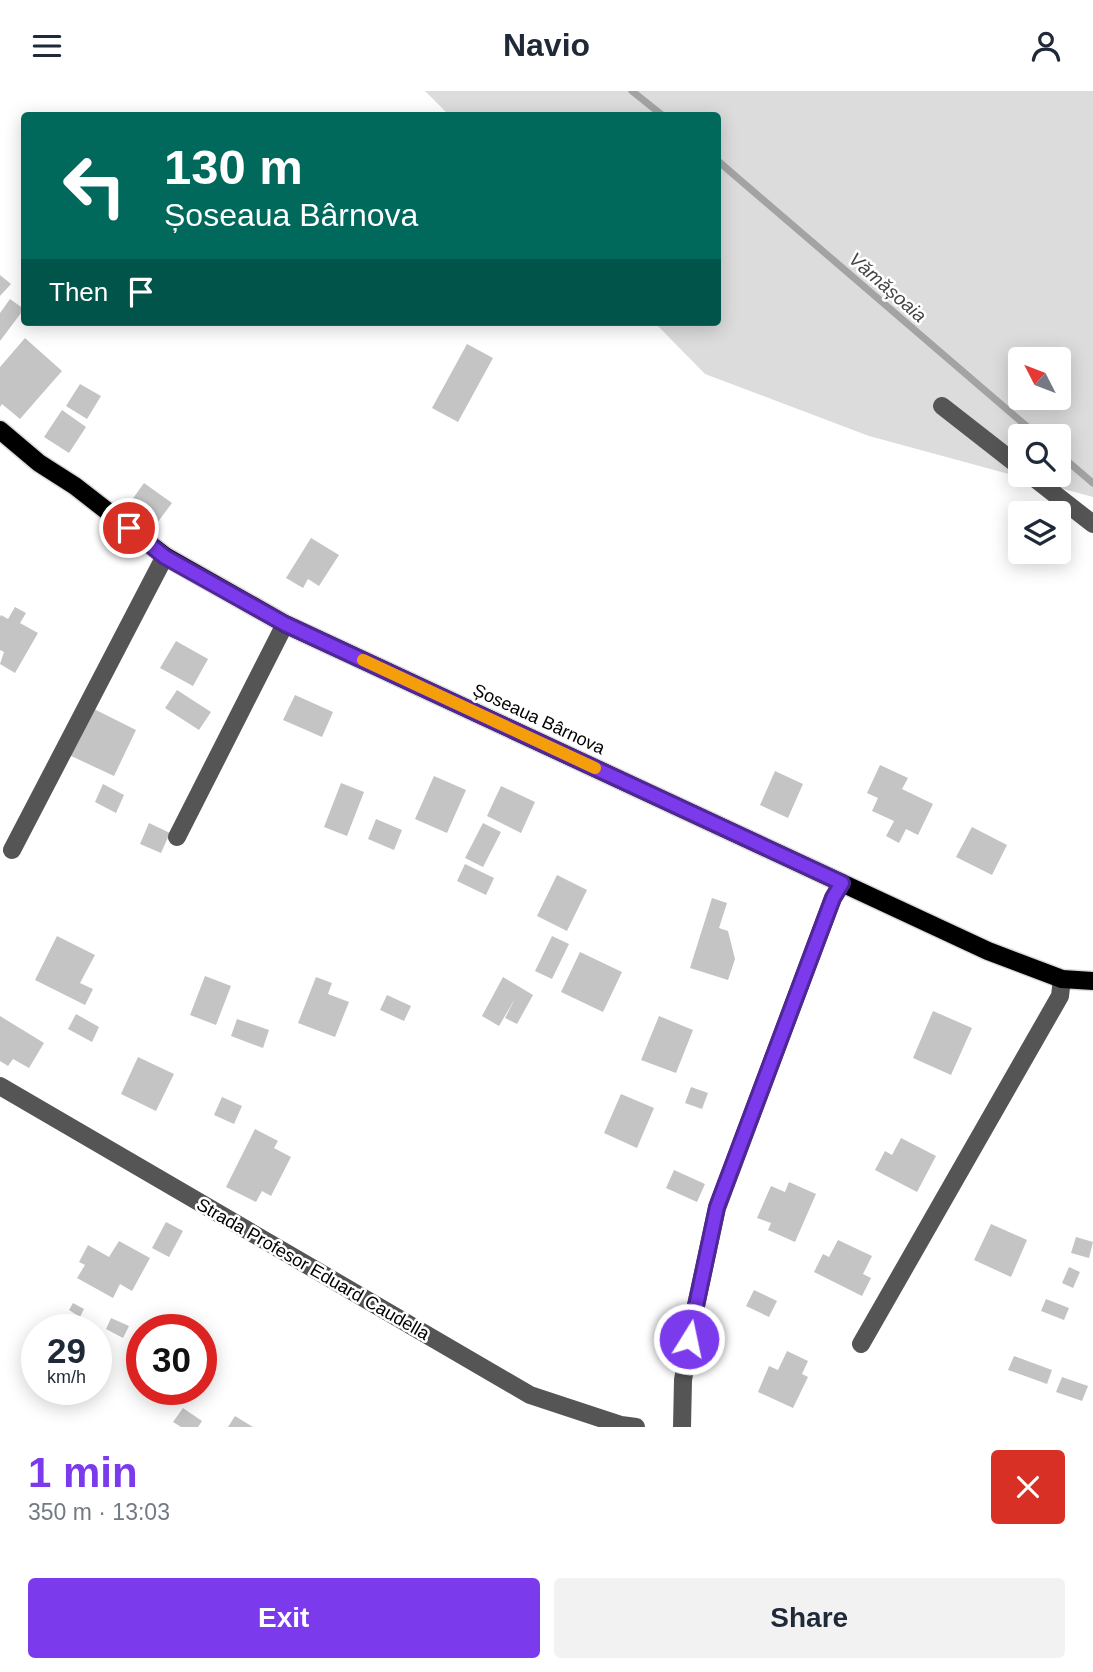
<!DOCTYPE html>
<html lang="en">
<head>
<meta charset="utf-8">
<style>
	:root { --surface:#fff; --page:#f2f2f3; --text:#1f2937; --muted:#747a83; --accent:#7c3aed }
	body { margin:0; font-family:Helvetica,sans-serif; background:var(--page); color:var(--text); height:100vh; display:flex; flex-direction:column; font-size:26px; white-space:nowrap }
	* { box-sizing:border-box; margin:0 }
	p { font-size:23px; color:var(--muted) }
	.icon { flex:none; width:38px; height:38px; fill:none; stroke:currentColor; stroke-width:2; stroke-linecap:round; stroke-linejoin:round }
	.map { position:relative; height:1336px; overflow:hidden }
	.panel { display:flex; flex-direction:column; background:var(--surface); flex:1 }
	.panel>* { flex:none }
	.banner { position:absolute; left:21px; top:21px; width:700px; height:214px; border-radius:7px; box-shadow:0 4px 18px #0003; background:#00695c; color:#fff; overflow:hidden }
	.needle { width:46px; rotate:312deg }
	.controls { position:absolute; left:1008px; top:256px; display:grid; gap:14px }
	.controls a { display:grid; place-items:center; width:63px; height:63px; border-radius:7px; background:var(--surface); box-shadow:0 4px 18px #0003; font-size:35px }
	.speed { position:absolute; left:21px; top:1223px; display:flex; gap:14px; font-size:35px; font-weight:700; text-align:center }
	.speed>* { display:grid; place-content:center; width:91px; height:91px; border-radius:50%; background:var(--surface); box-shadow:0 4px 18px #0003; line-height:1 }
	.speed small { font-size:18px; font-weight:400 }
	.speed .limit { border:10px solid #d22; background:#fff; color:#111 }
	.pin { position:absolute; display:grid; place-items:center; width:60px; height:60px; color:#fff; margin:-30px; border:4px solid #fff; border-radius:50%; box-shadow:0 2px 7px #0007 }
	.me { position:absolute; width:77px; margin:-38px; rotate:10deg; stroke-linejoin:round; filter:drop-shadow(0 0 5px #0008) }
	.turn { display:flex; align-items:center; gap:24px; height:147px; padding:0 28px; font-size:32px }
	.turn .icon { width:91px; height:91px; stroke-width:2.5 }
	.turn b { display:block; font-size:49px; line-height:60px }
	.then { display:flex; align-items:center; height:66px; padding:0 28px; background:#0003; gap:14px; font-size:26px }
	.round { display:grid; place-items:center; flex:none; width:74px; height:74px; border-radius:7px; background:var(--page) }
	.headline { display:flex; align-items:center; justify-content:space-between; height:119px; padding:0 28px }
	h1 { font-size:42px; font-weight:600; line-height:52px; color:var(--accent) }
	.primary-button { display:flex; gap:14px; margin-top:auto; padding:14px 28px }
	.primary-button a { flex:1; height:80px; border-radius:7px; background:var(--accent); color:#fff; font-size:28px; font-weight:600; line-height:80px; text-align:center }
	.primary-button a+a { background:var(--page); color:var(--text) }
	header { display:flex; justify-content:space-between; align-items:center; height:91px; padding:0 28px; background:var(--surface); font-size:32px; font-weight:600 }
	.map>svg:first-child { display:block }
	.green { fill:#dcdcdc; fill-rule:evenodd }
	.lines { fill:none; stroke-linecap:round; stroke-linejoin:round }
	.stream { stroke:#a3a3a3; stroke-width:7 }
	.building { fill:#c4c4c4 }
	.major-casing { stroke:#dbdbdb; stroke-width:21 }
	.minor { stroke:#555; stroke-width:18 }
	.major { stroke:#000; stroke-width:18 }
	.route-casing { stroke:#51269a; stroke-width:18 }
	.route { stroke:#7c3aed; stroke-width:12 }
	.slow { stroke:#f59e0b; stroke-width:12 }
	.labels { text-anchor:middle; stroke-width:5; stroke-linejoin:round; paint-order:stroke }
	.street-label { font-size:18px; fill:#000; stroke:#fff }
	.water-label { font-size:19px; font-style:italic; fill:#444; stroke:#fff }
</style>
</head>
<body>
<header><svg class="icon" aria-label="menu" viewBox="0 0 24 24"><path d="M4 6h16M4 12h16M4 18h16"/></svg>Navio<svg class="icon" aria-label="person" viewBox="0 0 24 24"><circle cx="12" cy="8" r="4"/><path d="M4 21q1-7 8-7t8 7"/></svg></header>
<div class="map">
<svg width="1093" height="1336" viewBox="0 0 1093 1336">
	<rect width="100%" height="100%" fill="#fff"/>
	<!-- green -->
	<path class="green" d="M425,0H1093V406L869,345L705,283L654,231H718V24H449ZM1020,268H1059V306H1020ZM1020,345H1059V383H1020Z"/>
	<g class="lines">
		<!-- stream -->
		<path class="stream" d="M632,0L662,24
			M718,70L1038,345
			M1059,363L1093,392"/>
	</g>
	<!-- building -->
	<path class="building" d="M0,184L11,193L0,205Z
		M10,208L24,218L0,250V222Z
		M25,247L62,280L20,328L2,313L0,316V276Z
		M467,253L493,267L458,331L432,317Z
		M80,293L101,305L87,328L66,315Z
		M62,319L86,336L69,362L44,346Z
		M144,392L172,412L154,436L126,417Z
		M311,447L339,464L319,495L308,488L303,497L286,487Z
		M15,516L26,522L20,532L38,542L15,582L0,573L4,561L0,559V526L1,524L8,528Z
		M176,550L208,568L193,595L160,577Z
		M177,599L211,621L199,639L165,617Z
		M295,604L333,621L322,646L283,629Z
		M92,617L136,639L114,685L69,664Z
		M880,674L908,687L902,698L933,713L918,744L906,738L899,752L886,745L894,730L872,720L878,707L867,702Z
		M775,680L803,693L788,727L760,714Z
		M434,685L466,699L447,742L415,728Z
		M341,692L364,701L347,745L324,736Z
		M103,693L124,704L116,722L95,711Z
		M501,695L535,711L521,742L487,725Z
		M376,728L402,739L394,759L368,748Z
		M149,732L170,742L161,762L140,753Z
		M483,732L501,741L483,776L465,767Z
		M972,736L1007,754L992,784L956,766Z
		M465,773L494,787L486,804L457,790Z
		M557,784L587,799L567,840L537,825Z
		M712,807L727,812L719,837L728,840L735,868L728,889L690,877Z
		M57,845L95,864L80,892L93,898L85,914L35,889Z
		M552,845L569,853L552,888L535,880Z
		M580,861L622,881L603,921L561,901Z
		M205,885L231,895L216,934L190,924Z
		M316,886L332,892L328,903L349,911L335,946L298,932Z
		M503,886L533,904L517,933L505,927L516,906L499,935L482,925Z
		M387,904L411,915L404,930L380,919Z
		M933,920L972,937L951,984L913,967Z
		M76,923L99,936L92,951L68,938Z
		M0,925L44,952L29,977L13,968L8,975L0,970Z
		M659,925L693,939L676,982L641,969Z
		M237,928L269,939L263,957L231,945Z
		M138,966L174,983L156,1020L121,1003Z
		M691,996L708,1002L702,1018L685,1012Z
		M621,1003L654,1017L637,1057L604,1042Z
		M222,1006L242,1015L234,1033L214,1024Z
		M255,1038L278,1050L274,1057L291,1066L271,1105L262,1100L256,1111L226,1096Z
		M901,1047L936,1065L917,1101L875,1079L885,1060L892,1064Z
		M674,1079L705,1093L697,1111L666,1097Z
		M789,1091L816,1103L795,1151L768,1139L771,1132L757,1127L771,1095L785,1101Z
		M166,1131L183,1140L169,1166L152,1157Z
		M991,1133L1027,1149L1011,1186L974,1169Z
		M1076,1146L1093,1151L1089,1167L1071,1162Z
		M838,1149L872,1165L863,1183L871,1187L862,1205L814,1181L823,1163L829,1166Z
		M119,1150L150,1167L132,1200L120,1193L113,1207L77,1187L85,1174L79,1171L88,1154L109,1166Z
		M1069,1176L1080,1181L1073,1197L1062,1192Z
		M754,1199L777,1210L769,1226L746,1215Z
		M1046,1208L1069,1217L1064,1229L1041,1220Z
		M73,1212L84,1218L80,1226L69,1219Z
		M111,1227L129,1235L123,1247L106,1238Z
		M787,1260L808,1270L802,1283L808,1286L793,1317L758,1301L769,1275L778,1279Z
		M1014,1265L1052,1279L1047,1293L1008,1279Z
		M1062,1286L1088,1295L1082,1310L1056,1301Z
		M170,1298H194L183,1313L167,1301Z
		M183,1317L202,1330L198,1336H181L173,1331Z
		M235,1325L253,1336H228Z"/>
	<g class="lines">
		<!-- major casing -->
		<g class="major-casing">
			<path id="major" d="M0,339L39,372L75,395L165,465L285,533L988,860L1062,888L1093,890"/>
		</g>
		<!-- minor -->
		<path class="minor" d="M942,315L1020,376
			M1029,383L1093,433
			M177,746L285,533
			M12,759L165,465
			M0,995L530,1304L621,1334L636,1336
			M861,1253L1060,905L1062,888
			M682,1336L683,1289L693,1228L717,1117L833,807L842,792"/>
		<!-- major -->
		<use href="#major" class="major"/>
	</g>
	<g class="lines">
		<!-- route casing -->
		<g class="route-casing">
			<path id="route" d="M129,437L165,466L285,533L842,792L833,807L717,1116L689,1248"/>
		</g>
		<!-- route -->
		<use href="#route" class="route"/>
		<!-- slow -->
		<path class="slow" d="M363,569L595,677"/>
	</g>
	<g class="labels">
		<!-- street labels -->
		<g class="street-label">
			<text transform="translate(539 628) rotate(25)" y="6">Șoseaua Bârnova</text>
			<text transform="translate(313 1178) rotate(30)" y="6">Strada Profesor Eduard Caudella</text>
		</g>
		<!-- water labels -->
		<g class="water-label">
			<text transform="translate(888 196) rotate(41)" y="7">Vămășoaia</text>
		</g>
	</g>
</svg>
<div class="controls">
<a><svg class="needle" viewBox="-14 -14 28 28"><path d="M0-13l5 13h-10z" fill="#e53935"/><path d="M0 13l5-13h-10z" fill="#747a83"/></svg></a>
<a><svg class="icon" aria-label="search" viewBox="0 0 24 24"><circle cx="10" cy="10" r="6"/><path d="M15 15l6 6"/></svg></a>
<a><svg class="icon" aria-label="layers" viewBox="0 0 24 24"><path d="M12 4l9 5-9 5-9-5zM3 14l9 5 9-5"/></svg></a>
</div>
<div class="speed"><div>29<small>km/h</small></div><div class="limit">30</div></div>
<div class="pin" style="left:129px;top:437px;background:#d93025"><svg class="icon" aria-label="arrive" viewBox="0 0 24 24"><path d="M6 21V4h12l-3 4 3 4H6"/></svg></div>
<svg class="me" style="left:689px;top:1248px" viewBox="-20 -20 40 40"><circle r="17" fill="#7c3aed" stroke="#fff" stroke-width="3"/><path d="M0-11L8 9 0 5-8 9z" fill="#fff"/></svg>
<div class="banner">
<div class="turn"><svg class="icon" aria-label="left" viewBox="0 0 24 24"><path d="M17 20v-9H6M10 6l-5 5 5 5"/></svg><div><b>130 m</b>Șoseaua Bârnova</div></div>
<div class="then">Then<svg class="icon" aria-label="arrive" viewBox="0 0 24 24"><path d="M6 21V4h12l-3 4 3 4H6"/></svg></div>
</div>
</div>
<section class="panel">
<div class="headline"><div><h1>1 min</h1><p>350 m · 13:03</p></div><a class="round" style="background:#d93025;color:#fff"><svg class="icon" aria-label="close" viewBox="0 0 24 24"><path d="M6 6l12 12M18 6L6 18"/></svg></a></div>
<div class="primary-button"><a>Exit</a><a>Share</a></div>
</section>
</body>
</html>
